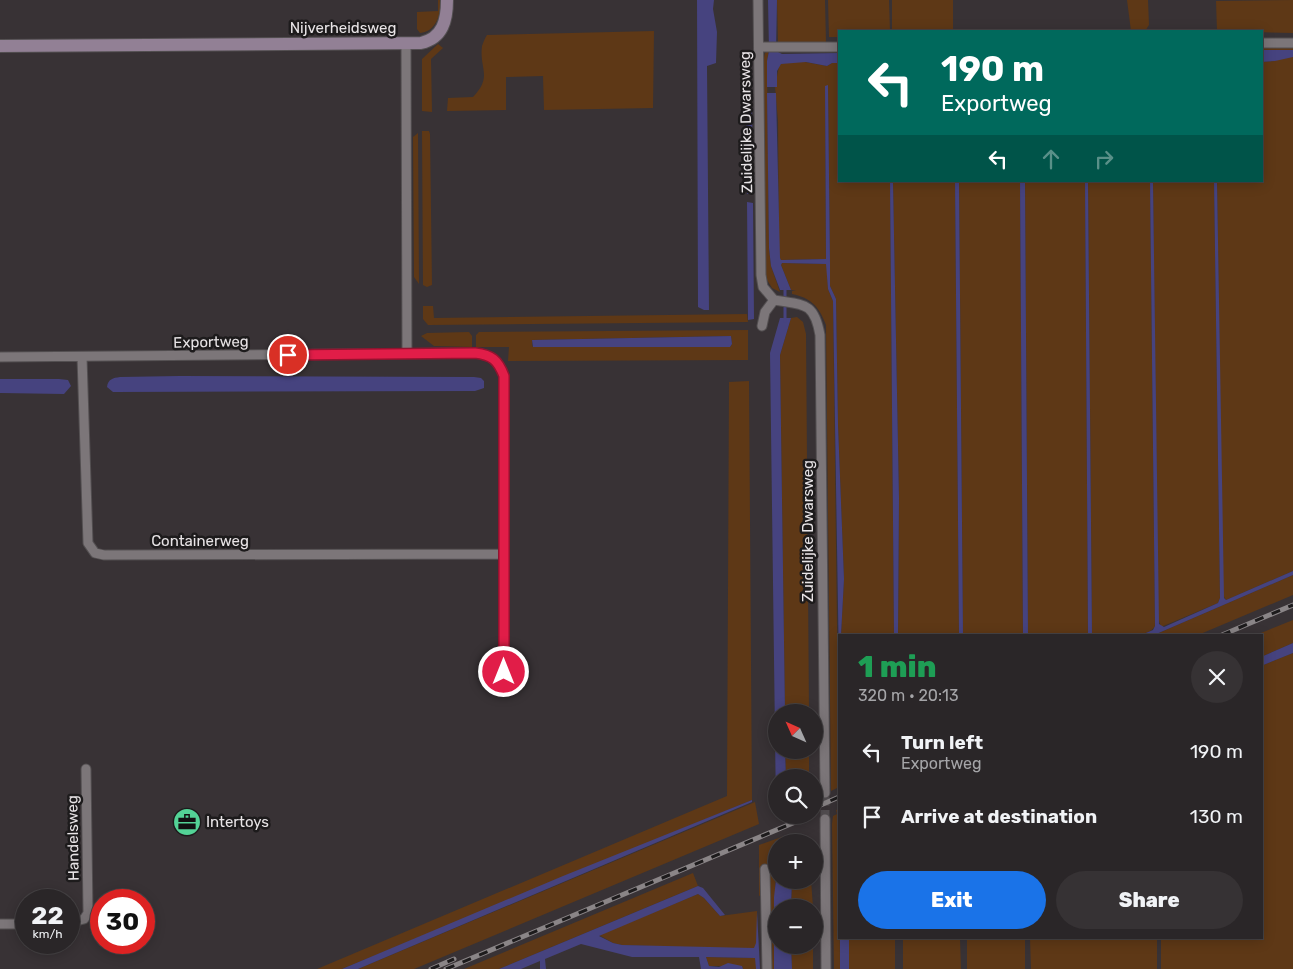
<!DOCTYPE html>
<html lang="en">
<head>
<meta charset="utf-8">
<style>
	:root { --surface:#2a2628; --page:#363234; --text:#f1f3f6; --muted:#a5a5a8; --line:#464345; --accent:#1a73e8 }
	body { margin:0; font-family:Rubik,sans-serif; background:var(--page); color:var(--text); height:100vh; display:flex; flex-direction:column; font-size:19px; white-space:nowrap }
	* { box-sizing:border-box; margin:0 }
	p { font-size:16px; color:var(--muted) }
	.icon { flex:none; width:28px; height:28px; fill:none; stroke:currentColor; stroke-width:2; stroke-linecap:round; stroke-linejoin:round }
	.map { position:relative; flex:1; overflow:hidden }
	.panel { position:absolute; left:838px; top:634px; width:425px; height:305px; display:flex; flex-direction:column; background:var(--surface); border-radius:0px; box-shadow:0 2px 12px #0003,0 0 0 1px var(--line) }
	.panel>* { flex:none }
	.hud { position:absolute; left:838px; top:30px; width:425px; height:152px; border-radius:0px; box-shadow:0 2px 12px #0003,0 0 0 1px var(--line); background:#00695c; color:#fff; overflow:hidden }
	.needle { width:32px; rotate:315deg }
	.fabs { position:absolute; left:768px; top:704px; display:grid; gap:10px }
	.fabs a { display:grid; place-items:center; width:55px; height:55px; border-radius:50%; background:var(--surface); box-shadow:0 2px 12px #0003,0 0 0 1px var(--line); font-size:25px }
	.speed { position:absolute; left:15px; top:889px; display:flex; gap:10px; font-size:25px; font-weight:700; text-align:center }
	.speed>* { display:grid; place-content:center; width:65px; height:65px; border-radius:50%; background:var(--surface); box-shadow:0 2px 12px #0003,0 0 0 1px var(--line); line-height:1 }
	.speed small { font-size:12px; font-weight:400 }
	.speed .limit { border:8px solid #d22; background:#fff; color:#111 }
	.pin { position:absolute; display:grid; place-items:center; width:42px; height:42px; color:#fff; margin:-21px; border:2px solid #fff; border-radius:50%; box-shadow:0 1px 5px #0007 }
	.me { position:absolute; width:55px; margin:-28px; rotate:0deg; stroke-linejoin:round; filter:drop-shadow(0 0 4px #0008) }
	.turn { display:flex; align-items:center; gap:18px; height:105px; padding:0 20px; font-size:22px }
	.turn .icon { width:65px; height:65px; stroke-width:2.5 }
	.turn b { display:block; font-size:35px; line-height:42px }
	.lanes { display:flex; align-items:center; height:48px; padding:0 20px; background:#0003; justify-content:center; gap:25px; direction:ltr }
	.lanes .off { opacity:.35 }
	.round { display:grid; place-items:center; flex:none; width:52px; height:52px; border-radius:26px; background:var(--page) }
	.headline { display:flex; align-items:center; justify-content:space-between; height:85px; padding:0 20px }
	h1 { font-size:30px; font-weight:800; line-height:38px; color:#1e9e55 }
	.primary-button { display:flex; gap:10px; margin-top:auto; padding:10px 20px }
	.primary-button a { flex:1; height:58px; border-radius:30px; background:var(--accent); color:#fff; font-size:20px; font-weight:800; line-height:58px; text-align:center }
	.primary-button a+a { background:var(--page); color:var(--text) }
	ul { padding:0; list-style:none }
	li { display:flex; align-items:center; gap:15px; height:65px; padding:0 20px }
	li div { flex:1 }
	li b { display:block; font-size:19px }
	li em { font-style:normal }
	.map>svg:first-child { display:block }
	.green { fill:#5e3816; fill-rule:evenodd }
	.water { fill:#46437f }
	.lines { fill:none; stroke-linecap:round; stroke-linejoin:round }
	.stream { stroke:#46437f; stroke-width:3 }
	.street-tunnel { stroke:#524d50; stroke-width:9; stroke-dasharray:9 4.5; stroke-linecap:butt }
	.street-casing { stroke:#534f51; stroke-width:11 }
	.secondary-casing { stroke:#534f51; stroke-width:14 }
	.street { stroke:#7c7679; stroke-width:9 }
	.secondary { stroke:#928095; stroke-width:12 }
	.rail-casing { stroke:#8a8587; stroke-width:5 }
	.rail { stroke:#1d1b1c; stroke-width:3; stroke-dasharray:9; stroke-linecap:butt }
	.route-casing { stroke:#92132f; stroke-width:12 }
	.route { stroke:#e11d48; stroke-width:9 }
	.labels { text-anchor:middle; stroke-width:5; stroke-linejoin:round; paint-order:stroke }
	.street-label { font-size:15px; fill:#e8e4e6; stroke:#1d1b1c }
	.poi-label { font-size:15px; fill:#e8e4e6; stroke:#1d1b1c; text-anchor:start }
</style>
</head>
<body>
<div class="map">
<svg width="1293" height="969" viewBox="0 0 1293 969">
	<rect width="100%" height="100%" fill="#383235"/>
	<!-- green -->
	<path class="green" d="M438,0H441C441,14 436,32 420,33L417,29V12L438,11Z
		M777,0H825L826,43H776L778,42Z
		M828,0H889L890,31H839V37H829Z
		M892,0H953V31H892Z
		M1127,0H1148L1149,25L1145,31H1131Z
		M1293,0V33L1217,31L1216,1Z
		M654,31L653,108L544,110L543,76L506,77V110L447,111L448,98L473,97C493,76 479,69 482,46C483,43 485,38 487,35Z
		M438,44L443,48L431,59L432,112L422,111V59Z
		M1261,45H1293V571L1226,600L1223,595L1217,181H1261V62L1275,61L1287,50H1261Z
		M769,50L767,61L769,248L771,266L780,292L772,288L764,275L763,62L765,53Z
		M791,62H805L827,66L832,63H839V181H890L894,635H841L844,579L838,425L836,299L830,286V262L828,86H825L826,259L781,260L779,257L778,121L775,87L779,66L781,64Z
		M422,131H429L430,134L432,285L427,287L423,285Z
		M418,133L419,284L414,277L413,137Z
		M893,181H955L959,635H898L899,498Z
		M959,181H1020L1023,635H963Z
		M1025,181H1085L1088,635H1028Z
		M1088,181H1150L1155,626C1148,640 1107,635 1092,635Z
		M1153,181H1214L1220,598L1218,603L1161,627L1158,618Z
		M782,263L827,264L828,289L833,301L839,787L831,791L826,325C819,306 811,298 792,294V291L796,290H791L781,265Z
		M423,306H433L434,318L747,314L748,322L428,325L423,319Z
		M797,317L803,322L806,334L809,712H785L780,355L791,318Z
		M748,330V360L508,361L509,347H476V335L479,332ZM731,336L732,344L730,347H533L532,345V340Z
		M469,332L472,336V347L434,346L421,336L427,333Z
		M749,381L752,800L342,969H317L727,796L729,382Z
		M1293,575V595L1198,635H1154Z
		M1293,620V643L1261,657V635H1256Z
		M1293,653V969H1161V938H1261V666Z
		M785,750H809V777H786Z
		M755,802L759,824L414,969H358Z
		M839,809L840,969H834L832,824L833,816L837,814L836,810Z
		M787,835L786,842H776L774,969H770L763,894L759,896V845Z
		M693,873L698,886L499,969H464Z
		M792,880H811L813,907L791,908Z
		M698,894L704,898L720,916L757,911V950L622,945L613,943L599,935Z
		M849,938H895V969H849Z
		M903,938H960L961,969H903Z
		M967,938H1025V969H967Z
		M1030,938H1157V969H1031Z
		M791,945H813V969H792Z
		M706,957L756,958V969H743L742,966H709Z"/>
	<!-- water -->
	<path class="water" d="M697,0H714L713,9L717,32L716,63L707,66L709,310H704L698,307Z
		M768,0H777L776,51L782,54L839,53V63H832L827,66L806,62L781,64L777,71V87H767V61L769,51Z
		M1261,50H1293V57L1275,61L1261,62Z
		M828,85L830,262V286L836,299L838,425L844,579L841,635H839V668L833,301L828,289L826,264L782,263L781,265L791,290H780L771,266L769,248L767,93H776L780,258L781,260L826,259L825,86Z
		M746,104L752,105L753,194H747Z
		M890,181H893L899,498L898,635H894Z
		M955,181H959L963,635H959Z
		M1020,181H1025L1028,635H1023Z
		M1085,181H1088L1092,635H1088Z
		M1150,181H1153L1159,624L1164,627L1218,603L1220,598L1214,181H1217L1224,598L1226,600L1293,571V575L1154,635H1141L1153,630L1155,626Z
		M747,202L753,203L754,319L748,320Z
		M780,318H791L780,355L785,712H776V750H785L786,777L776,778V811L770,353Z
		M731,336L732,344L730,347H533L532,340Z
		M180,376L474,377L481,378L484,381V388L475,391L113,392L107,387C108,379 113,378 120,377Z
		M0,379H59L68,380L71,386L64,394L0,393Z
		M1293,643V653L1261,666V657Z
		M752,800V802L358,969H342L563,876Z
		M776,880H792L791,907L776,908V945H791L792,969H774V897Z
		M698,886L703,888L725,915L720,916L704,898L698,894L599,936L613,943L622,945L754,948L756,943L757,912L760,969H756L755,958L706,957L709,966L719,967L728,963L742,966L743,969H701L699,957H632L581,944L545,959L546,969H540V961L521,969H499Z
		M840,938H849V969H840Z"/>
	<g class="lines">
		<!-- stream -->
		<path class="stream" d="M785,287V321"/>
		<!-- street-tunnel -->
		<path class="street-tunnel" d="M825,819V793"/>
		<!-- street casing -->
		<g class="street-casing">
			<path id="street" d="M758,0L761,275L763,287L774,300L765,312L762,326
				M1261,43H1293
				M406,44L407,353
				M759,47H839
				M774,300C803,305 814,301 820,335L825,793
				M0,357L475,353C492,355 498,360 504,376V672
				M82,357L88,543L95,553L104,555L504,554
				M825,819L826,969
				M765,869L767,969
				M69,923L84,919L88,913L86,769
				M0,924H26"/>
		</g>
		<!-- secondary casing -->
		<g class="secondary-casing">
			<path id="secondary" d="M0,46L421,43C443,38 447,20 447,0"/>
		</g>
		<!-- street -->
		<use href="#street" class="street"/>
		<!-- secondary -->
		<use href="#secondary" class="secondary"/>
		<!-- rail casing -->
		<g class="rail-casing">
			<path id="rail" d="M1222,635L1293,605
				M814,808L839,797
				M431,969L454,959
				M446,969L812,815"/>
		</g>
		<!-- rail -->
		<use href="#rail" class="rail"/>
	</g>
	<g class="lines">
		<!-- route casing -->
		<g class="route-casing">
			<path id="route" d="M288,355L475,353C492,355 498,360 504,376V672"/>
		</g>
		<!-- route -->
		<use href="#route" class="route"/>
	</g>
	<!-- icons -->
	<defs>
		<g id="office-disc" transform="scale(1.4375)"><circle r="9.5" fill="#53d396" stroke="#1d1b1c"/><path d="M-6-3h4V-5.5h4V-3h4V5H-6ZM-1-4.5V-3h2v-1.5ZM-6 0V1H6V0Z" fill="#111"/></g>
	</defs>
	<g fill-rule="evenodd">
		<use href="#office-disc" x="187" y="822"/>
	</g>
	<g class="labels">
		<!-- street labels -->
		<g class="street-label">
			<text x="343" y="33">Nijverheidsweg</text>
			<text transform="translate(746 122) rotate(-91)" y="5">Zuidelijke Dwarsweg</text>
			<text transform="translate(211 342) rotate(-1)" y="5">Exportweg</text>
			<text transform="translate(808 531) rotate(-90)" y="5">Zuidelijke Dwarsweg</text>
			<text x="200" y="546">Containerweg</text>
			<text transform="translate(73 838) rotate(-91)" y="5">Handelsweg</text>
		</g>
		<!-- poi labels -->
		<g class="poi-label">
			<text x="206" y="827">Intertoys</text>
		</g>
	</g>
</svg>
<div class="fabs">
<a><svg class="needle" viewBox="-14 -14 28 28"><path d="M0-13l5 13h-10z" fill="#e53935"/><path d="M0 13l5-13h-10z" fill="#a5a5a8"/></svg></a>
<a><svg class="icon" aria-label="search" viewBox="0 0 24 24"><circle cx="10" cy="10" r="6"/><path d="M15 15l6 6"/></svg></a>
<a>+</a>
<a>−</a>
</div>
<div class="speed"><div>22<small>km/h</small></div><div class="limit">30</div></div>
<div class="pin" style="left:288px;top:355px;background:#d93025"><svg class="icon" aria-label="arrive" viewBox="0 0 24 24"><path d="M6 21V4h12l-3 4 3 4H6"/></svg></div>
<svg class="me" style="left:504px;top:672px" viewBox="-20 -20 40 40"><circle r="17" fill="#e11d48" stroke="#fff" stroke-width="3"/><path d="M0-11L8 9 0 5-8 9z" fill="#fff"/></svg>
<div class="hud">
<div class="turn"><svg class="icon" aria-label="left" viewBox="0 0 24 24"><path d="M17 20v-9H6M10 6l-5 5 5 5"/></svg><div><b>190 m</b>Exportweg</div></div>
<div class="lanes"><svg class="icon" aria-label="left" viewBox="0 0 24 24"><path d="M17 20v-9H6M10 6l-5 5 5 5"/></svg><svg class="icon off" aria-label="ahead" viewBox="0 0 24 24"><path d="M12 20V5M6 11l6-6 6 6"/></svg><svg class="icon off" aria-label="right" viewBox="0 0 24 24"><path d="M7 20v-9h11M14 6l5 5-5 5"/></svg></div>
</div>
<section class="panel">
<div class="headline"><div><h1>1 min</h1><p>320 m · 20:13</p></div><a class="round"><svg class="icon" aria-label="close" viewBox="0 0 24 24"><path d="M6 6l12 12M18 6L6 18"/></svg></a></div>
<ul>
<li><svg class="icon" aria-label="left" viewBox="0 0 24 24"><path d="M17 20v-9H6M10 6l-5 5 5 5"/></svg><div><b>Turn left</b><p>Exportweg</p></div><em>190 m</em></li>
<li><svg class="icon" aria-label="arrive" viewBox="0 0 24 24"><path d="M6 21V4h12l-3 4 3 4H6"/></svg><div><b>Arrive at destination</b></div><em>130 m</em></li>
</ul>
<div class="primary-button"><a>Exit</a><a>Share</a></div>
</section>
</div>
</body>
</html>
